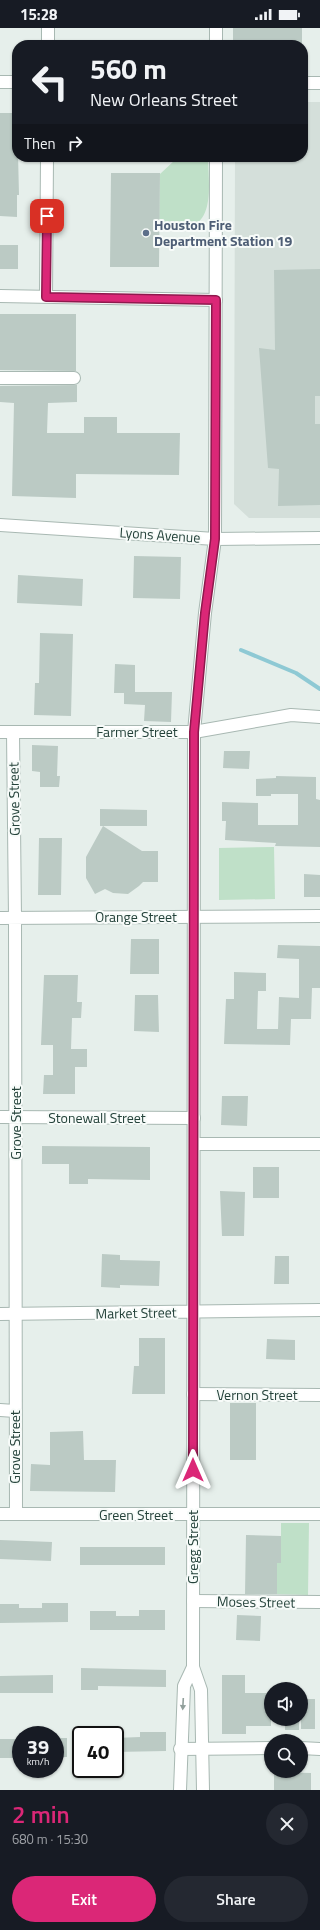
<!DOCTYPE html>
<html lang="en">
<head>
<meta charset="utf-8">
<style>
	:root { --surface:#171b24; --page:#242831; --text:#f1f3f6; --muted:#9ea1a6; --accent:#db2777 }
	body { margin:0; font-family:"Titillium Web",sans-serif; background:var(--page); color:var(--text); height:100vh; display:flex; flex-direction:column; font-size:15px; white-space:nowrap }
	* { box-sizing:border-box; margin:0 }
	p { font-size:13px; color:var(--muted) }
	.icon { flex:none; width:22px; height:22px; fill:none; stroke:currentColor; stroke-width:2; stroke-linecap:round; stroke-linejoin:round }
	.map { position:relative; height:1762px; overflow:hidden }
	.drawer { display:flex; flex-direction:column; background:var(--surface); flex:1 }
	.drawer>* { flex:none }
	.guide { position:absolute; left:12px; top:12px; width:296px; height:122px; border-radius:16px; box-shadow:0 1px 3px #0004; background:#171b24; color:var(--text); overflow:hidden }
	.tools { position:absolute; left:264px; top:1654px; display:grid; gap:8px }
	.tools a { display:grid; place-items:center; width:44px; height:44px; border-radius:50%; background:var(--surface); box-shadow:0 1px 3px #0004; font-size:20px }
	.speed { position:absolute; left:12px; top:1698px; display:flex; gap:8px; font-size:20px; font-weight:700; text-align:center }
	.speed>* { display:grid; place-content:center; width:52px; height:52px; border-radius:50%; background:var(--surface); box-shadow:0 1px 3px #0004; line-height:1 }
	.speed small { font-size:10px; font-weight:400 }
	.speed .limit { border:2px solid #111; border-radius:6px; background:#fff; color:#111 }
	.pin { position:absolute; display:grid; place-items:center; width:34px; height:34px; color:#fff; margin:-17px; border-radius:8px; box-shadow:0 2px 6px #0006 }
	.me { position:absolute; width:44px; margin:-22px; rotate:0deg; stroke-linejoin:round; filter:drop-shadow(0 0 3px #0008) }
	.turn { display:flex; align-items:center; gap:14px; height:84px; padding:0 12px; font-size:18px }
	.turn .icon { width:52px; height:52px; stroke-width:2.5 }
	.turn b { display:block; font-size:28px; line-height:34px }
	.then { display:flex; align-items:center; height:38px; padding:0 12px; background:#0003; gap:8px; font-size:15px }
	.round { display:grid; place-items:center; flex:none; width:42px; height:42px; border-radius:21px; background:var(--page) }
	.headline { display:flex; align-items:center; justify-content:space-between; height:68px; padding:0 12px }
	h1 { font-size:24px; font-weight:600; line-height:30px; color:var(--accent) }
	.button { display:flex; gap:8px; margin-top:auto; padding:8px 12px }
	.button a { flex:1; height:46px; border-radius:24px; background:var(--accent); color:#fff; font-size:16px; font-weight:600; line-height:46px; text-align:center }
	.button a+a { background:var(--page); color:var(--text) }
	.status { display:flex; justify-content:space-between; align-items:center; height:28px; padding:0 20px; background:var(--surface); direction:ltr }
	.status svg { height:11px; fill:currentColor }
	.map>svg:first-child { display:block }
	.built { fill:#d4dfda }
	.green { fill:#bfe0c8 }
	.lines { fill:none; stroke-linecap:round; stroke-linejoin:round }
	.stream { stroke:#8ec9d4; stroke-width:4 }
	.building { fill:#bbcac4 }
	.minor-casing { stroke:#a8b8b2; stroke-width:14 }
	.tertiary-casing { stroke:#a8b8b2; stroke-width:14 }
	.minor { stroke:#fff; stroke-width:12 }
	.tertiary { stroke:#fff; stroke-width:12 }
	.oneway { fill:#92a09c }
	.route-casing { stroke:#8e194d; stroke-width:10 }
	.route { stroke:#db2777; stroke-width:7 }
	.service-dot { fill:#5c6f8a; stroke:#f7fbf9; stroke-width:1.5 }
	.labels { text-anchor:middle; stroke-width:4; stroke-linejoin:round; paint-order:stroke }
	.service-label { font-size:14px; font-weight:bold; fill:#4e5e75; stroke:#f7fbf9; text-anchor:start }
	.street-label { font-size:14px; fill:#24423a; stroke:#f7fbf9 }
</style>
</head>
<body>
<div class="status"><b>15:28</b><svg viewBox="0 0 49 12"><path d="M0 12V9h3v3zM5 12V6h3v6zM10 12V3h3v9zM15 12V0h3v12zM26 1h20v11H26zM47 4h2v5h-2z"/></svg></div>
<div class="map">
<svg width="320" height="1762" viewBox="0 0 320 1762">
	<rect width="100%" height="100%" fill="#e6efeb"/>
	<!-- built -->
	<path class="built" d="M303,74H320V490H249L234,476L235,129H303Z"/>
	<!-- green -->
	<path class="green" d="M171,129H208C208,150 216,195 187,199C178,200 168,198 159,198L160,146L175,132Z
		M274,819L275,871L219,872V820Z
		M281,1495H309L308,1567L277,1566V1535L281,1534Z"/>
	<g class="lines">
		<!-- stream -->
		<path class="stream" d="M241,622L296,645L320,661"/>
	</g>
	<!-- building -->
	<path class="building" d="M233,0H302V16L233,17Z
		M0,85H17L19,167H17V189L0,188Z
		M111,145H160L159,239H110Z
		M0,217H18V241H0Z
		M320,241V368H315V396H320V477L278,478L279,441L268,440L259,320L275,322L274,242Z
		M0,286H76V343L0,342Z
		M77,357V374L48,375L47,405H84V389H117V405H180L179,447L76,446V470L12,468L14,375L0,374V358Z
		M134,528L181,529L180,571L133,570Z
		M18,547L83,551L82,578L17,575Z
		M40,605L73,606L71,688L34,687L35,655H39Z
		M115,636L135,637V664H172L171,694L144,693L145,677L124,676V665H114Z
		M32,717L58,718L57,748H60L59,759H40V744L32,743Z
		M224,723H250L249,741L223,740Z
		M276,748L316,749V771L320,772V819L275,818L276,815L225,812L226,793H222V774L258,775V797H298V766H271V768H256V751L276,750Z
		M100,781L147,782V798H100Z
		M103,798L142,823H158V854H143L139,858L128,866L113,865L105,861L95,866L86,850V829Z
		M39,810H62L61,867H38Z
		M304,846L320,847V869H304Z
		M131,911H159V946H130Z
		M278,917L320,918V960H312L311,991H291L290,1017L224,1016L226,971H234V944L266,945V963H258L257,1001H278L279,969L299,970V931L277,930Z
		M44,947H78L77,974H82L81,990H72L71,1021H87V1039H75V1066H43L44,1047H53V1017H41Z
		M135,967H158L159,1004L134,1003Z
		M222,1068H248L247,1098L221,1097Z
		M42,1118L150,1119V1152L88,1151V1156H69V1136H42Z
		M253,1139H279V1170H253Z
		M220,1163L245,1164L244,1208H222Z
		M102,1226L120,1227V1232L160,1233L159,1258L120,1257V1260L101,1259Z
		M275,1228H289V1256H274Z
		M139,1310H165V1366H132L134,1338H139Z
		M267,1311L295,1312V1332L266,1331Z
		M230,1375H256V1432H230Z
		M83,1403L84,1432H116L115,1464L30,1463L31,1436L50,1437V1404Z
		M246,1507L281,1508V1535H277V1566H245Z
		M0,1512L52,1514L51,1533L0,1531Z
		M80,1519H165V1537H80Z
		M42,1575H68V1594L0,1595V1576H19V1580H42Z
		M139,1582H165V1602H90V1583H116V1588H139Z
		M237,1587L261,1588L260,1613L236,1612Z
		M81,1640L166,1642V1659L98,1658V1662H81Z
		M53,1647V1665H0V1648Z
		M222,1647H245V1665H271V1698H246V1706H222Z
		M301,1671H315V1701H301Z
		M285,1691H299V1702H285Z
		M140,1704H166V1723L115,1724V1710L140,1709Z
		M55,1710H67V1729H55Z
		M0,1711H18V1715H21V1730H0Z
		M274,1744L311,1745V1762H274Z"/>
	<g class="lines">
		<!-- minor casing -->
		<g class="minor-casing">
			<path id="minor" d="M48,17V0
				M0,54H17
				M303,55H320
				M0,268L216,272
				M46,269L47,129
				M0,350H74
				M0,704H194L291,687L320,689
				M13,704L15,890L16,1486
				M0,890L320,888
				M0,1089L194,1090
				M194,1116H320
				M193,1366L320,1367
				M0,1382L15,1383
				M0,1486H320
				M193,1573L320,1574
				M301,1720L320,1721
				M180,1721L271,1720"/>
		</g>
		<!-- tertiary casing -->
		<g class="tertiary-casing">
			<path id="tertiary" d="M216,17V0
				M0,497L215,511L320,510
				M0,1286L320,1282
				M180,1762L184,1658L193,1639
				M203,1762L201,1662L193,1639L194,704L205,585L215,511L216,129"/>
		</g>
		<!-- minor -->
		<use href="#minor" class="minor"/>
		<!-- tertiary -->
		<use href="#tertiary" class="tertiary"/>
	</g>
	<!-- one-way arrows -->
	<defs><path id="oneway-solid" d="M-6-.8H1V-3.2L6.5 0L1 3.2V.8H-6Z"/></defs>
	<use class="oneway" href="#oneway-solid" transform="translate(183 1676) rotate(93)"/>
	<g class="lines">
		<!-- route casing -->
		<g class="route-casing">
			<path id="route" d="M47,188L46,269L216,272L215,511L205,585L194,704L193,1442"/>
		</g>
		<!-- route -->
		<use href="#route" class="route"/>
	</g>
	<!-- markers -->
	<circle class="service-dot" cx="146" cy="205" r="4"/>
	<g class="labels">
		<!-- service labels -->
		<g class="service-label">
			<text x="154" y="202">Houston Fire<tspan x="154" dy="16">Department Station 19</tspan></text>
		</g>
		<!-- street labels -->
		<g class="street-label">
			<text transform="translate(160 507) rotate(4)" y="5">Lyons Avenue</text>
			<text x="137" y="709">Farmer Street</text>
			<text transform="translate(14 771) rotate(-91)" y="5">Grove Street</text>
			<text x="136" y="894">Orange Street</text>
			<text x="97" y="1095">Stonewall Street</text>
			<text transform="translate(16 1095) rotate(-90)" y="5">Grove Street</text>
			<text transform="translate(136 1285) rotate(-1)" y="5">Market Street</text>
			<text x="257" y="1372">Vernon Street</text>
			<text transform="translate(15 1419) rotate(-90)" y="5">Grove Street</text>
			<text x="136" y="1492">Green Street</text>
			<text transform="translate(193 1519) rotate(-90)" y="5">Gregg Street</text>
			<text transform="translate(256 1574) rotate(1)" y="5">Moses Street</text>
		</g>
	</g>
</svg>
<div class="tools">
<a><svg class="icon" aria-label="sound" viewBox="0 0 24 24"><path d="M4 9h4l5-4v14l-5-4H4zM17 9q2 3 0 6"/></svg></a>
<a><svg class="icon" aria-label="search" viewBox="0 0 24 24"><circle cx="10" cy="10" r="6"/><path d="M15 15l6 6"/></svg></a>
</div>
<div class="speed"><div>39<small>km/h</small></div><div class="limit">40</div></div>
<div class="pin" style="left:47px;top:188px;background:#d93025"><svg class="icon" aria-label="arrive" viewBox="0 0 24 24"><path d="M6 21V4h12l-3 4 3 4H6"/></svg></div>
<svg class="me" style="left:193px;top:1442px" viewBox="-20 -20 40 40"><path d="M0-17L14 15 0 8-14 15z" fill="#db2777" stroke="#fff" stroke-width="4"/></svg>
<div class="guide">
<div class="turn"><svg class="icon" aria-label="left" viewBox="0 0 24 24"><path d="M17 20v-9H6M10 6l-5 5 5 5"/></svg><div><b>560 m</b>New Orleans Street</div></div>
<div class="then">Then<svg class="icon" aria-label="right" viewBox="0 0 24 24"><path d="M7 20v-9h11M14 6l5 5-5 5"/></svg></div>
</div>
</div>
<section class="drawer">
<div class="headline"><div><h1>2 min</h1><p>680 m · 15:30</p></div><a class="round"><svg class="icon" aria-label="close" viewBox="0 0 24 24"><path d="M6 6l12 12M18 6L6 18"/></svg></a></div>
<div class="button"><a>Exit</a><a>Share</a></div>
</section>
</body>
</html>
